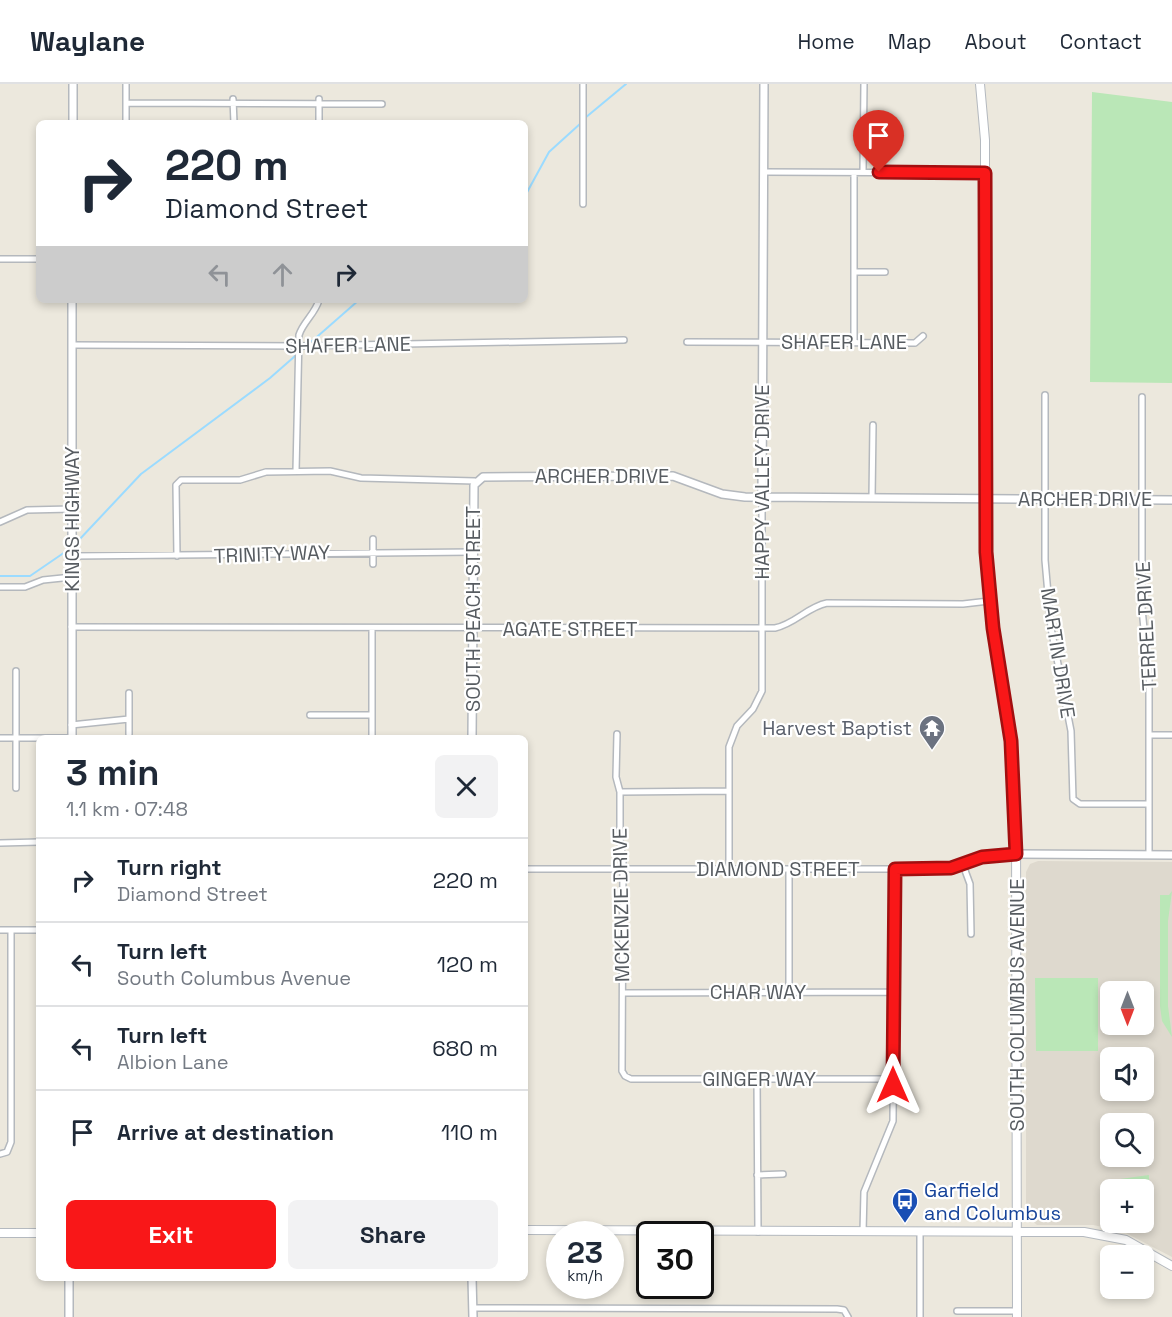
<!DOCTYPE html>
<html lang="en">
<head>
<meta charset="utf-8">
<style>
	:root { --surface:#fff; --page:#f2f2f3; --text:#1f2937; --muted:#747a83; --line:#e0e1e3; --accent:#f91718 }
	body { margin:0; font-family:"Space Grotesk",sans-serif; background:var(--page); color:var(--text); height:100vh; display:flex; flex-direction:column; font-size:22px; white-space:nowrap }
	* { box-sizing:border-box; margin:0 }
	p { font-size:20px; color:var(--muted) }
	.icon { flex:none; width:33px; height:33px; fill:none; stroke:currentColor; stroke-width:2; stroke-linecap:round; stroke-linejoin:round }
	.map { position:relative; flex:1; overflow:hidden }
	.panel { position:absolute; left:36px; top:651px; width:492px; height:546px; display:flex; flex-direction:column; background:var(--surface); border-radius:9px; box-shadow:0 3px 9px #0003 }
	.panel>* { flex:none }
	.top-card { position:absolute; left:36px; top:36px; width:492px; height:183px; border-radius:9px; box-shadow:0 3px 9px #0003; background:#fff; color:var(--text); overflow:hidden }
	.needle { width:39px; rotate:180deg }
	.fabs { position:absolute; left:1100px; top:897px; display:grid; gap:12px }
	.fabs a { display:grid; place-items:center; width:54px; height:54px; border-radius:9px; background:var(--surface); box-shadow:0 3px 9px #0003; font-size:30px }
	.speed { position:absolute; left:546px; top:1137px; display:flex; gap:12px; font-size:30px; font-weight:700; text-align:center }
	.speed>* { display:grid; place-content:center; width:78px; height:78px; border-radius:50%; background:var(--surface); box-shadow:0 3px 9px #0003; line-height:1 }
	.speed small { font-size:15px; font-weight:400 }
	.speed .limit { border:3px solid #111; border-radius:9px; background:#fff; color:#111 }
	.pin { position:absolute; display:grid; place-items:center; width:51px; height:51px; color:#fff; margin:-62px -26px; border-radius:50% 50% 50% 0; rotate:-45deg; box-shadow:0 0 6px #0007 }
	.pin .icon { rotate:45deg }
	.me { position:absolute; width:66px; margin:-33px; rotate:0deg; stroke-linejoin:round; filter:drop-shadow(0 0 4px #0008) }
	.turn { display:flex; align-items:center; gap:21px; height:126px; padding:0 30px; font-size:27px }
	.turn .icon { width:78px; height:78px; stroke-width:2.5 }
	.turn b { display:block; font-size:42px; line-height:51px }
	.lanes { display:flex; align-items:center; height:57px; padding:0 30px; background:#0003; justify-content:center; gap:30px; direction:ltr }
	.lanes .off { opacity:.35 }
	.round { display:grid; place-items:center; flex:none; width:63px; height:63px; border-radius:9px; background:var(--page) }
	.head { display:flex; align-items:center; justify-content:space-between; height:102px; padding:0 30px }
	h1 { font-size:36px; font-weight:700; line-height:45px }
	.cta { display:flex; gap:12px; margin-top:auto; padding:12px 30px }
	.cta a { flex:1; height:69px; border-radius:9px; background:var(--accent); color:#fff; font-size:24px; font-weight:700; line-height:69px; text-align:center }
	.cta a+a { background:var(--page); color:var(--text) }
	ul { padding:0; list-style:none }
	li { display:flex; align-items:center; gap:18px; height:84px; padding:0 30px; border-top:2px solid var(--line) }
	li div { flex:1 }
	li b { display:block; font-size:22px }
	li em { font-style:normal }
	header { display:flex; align-items:center; gap:36px; box-sizing:border-box; height:84px; padding:0 30px; background:var(--surface); border-bottom:2px solid var(--line) }
	header strong { font-size:28px }
	nav { display:flex; gap:33px; margin-inline-start:auto; font-size:21px }
	.map>svg:first-child { display:block }
	.education { fill:#ded9ce; fill-rule:evenodd }
	.green { fill:#bae7b7 }
	.lines { fill:none; stroke-linecap:round; stroke-linejoin:round }
	.stream { stroke:#9bdbff; stroke-width:2 }
	.minor-casing { stroke:#b4b8bd; stroke-width:8 }
	.tertiary-casing { stroke:#b4b8bd; stroke-width:10 }
	.secondary-casing { stroke:#b4b9bf; stroke-width:10 }
	.minor { stroke:#fff; stroke-width:5 }
	.tertiary { stroke:#fff; stroke-width:7 }
	.secondary { stroke:#fff; stroke-width:8 }
	.route-casing { stroke:#a20f10; stroke-width:15 }
	.route { stroke:#f91718; stroke-width:10 }
	.labels { text-anchor:middle; stroke-width:4.5; stroke-linejoin:round; paint-order:stroke }
	.street-label { font-size:20px; fill:#575c61; stroke:#fff }
	.worship-label { font-size:20px; fill:#5b616d; stroke:#fff; text-anchor:end }
	.transit-label { font-size:20px; fill:#164399; stroke:#fff; text-anchor:start }
</style>
</head>
<body>
<header>
<strong>Waylane</strong>
<nav><a>Home</a><a>Map</a><a>About</a><a>Contact</a></nav>
</header>
<div class="map">
<svg width="1172" height="1233" viewBox="0 0 1172 1233">
	<rect width="100%" height="100%" fill="#ece8dd"/>
	<!-- education -->
	<path class="education" d="M1038,777L1172,778V1173L1122,1147L1093,1141H1037L1026,1131V788L1030,780ZM1110,908H1143V940H1110ZM1110,974H1143V1006H1110ZM1110,1040H1143V1072H1110ZM1110,1106H1143V1138H1110Z"/>
	<!-- green -->
	<path class="green" d="M1092,8L1172,18V299L1090,298Z
		M1172,807L1168,837V922L1172,953L1162,937L1160,922V811H1169Z
		M1035,894H1098V967H1036Z
		M1149,1091V1110H1143V1106L1122,1105L1120,1095Z"/>
	<g class="lines">
		<!-- stream -->
		<path class="stream" d="M585,34L626,0
			M525,112L549,68L581,39
			M78,457L141,390L270,294L359,216
			M0,492H30L68,466"/>
		<!-- minor casing -->
		<g class="minor-casing">
			<path id="minor" d="M233,15L234,39
				M319,15V39
				M126,19L382,20
				M126,39V0
				M764,88L985,89
				M863,88L864,0
				M583,120V0
				M0,175H39
				M854,188H885
				M687,258L915,259L923,252
				M854,258V89
				M72,261L299,262L624,256
				M1045,311V476L1051,544L1071,647L1073,715L1080,720H1149
				M1142,313V525L1149,594V771
				M296,387L299,251C303,238 315,230 319,216
				M872,414L873,341
				M0,438L27,426L72,425
				M373,455V480
				M72,472L473,468
				M177,472L176,401L181,396H240L266,388L330,387L361,394L475,397
				M0,503H25L43,496L72,493
				M71,543L775,544C795,540 807,523 827,519L963,520L989,517
				M16,587V704
				M310,631H372
				M71,641L129,635
				M129,650V609
				M617,650L616,693L620,708V756L623,776L622,987L625,992L631,995H893
				M1150,651H1172
				M0,654H72
				M372,654V544
				M620,708L729,707
				M0,759L39,758
				M963,781L970,800L971,850
				M525,785H937L951,784L982,773L1016,770
				M729,785V663L737,642L753,625L762,607V414
				M0,846H39
				M789,908V785
				M623,909L893,908
				M757,995L758,1148
				M0,1070L7,1068L11,1058V846
				M757,1091L783,1090
				M863,1148L864,1108L893,1037L895,785
				M920,1148V1233
				M473,1224L837,1225L844,1226L848,1233
				M957,1227H1017"/>
		</g>
		<!-- tertiary casing -->
		<g class="tertiary-casing">
			<path id="tertiary" d="M73,39V0
				M762,414L764,0
				M72,654V216
				M472,654L474,401L483,393L673,392L722,410L745,413L1172,416
				M1016,770L1172,771
				M69,1194V1233
				M472,1194L473,1233"/>
		</g>
		<!-- secondary casing -->
		<g class="secondary-casing">
			<path id="secondary" d="M980,0L985,56V468L992,544L1011,658L1016,730L1017,1233
				M525,1146L1084,1148L1126,1156L1172,1182
				M0,1149H39"/>
		</g>
		<!-- minor -->
		<use href="#minor" class="minor"/>
		<!-- tertiary -->
		<use href="#tertiary" class="tertiary"/>
		<!-- secondary -->
		<use href="#secondary" class="secondary"/>
	</g>
	<g class="lines">
		<!-- route casing -->
		<g class="route-casing">
			<path id="route" d="M879,88L985,89L986,468L993,544L1011,657L1016,770L982,773L951,784L895,785L893,1001"/>
		</g>
		<!-- route -->
		<use href="#route" class="route"/>
	</g>
	<!-- icons -->
	<defs>
		<g id="temple-pin" transform="scale(1.35)"><path d="M0 17L-7.5 6A9.5 9.5 0 1 1 7.5 6Z" fill="#6b7280" stroke="#fff"/><path d="M0-6L5-2H3V0L6.5 2.5H4V6H1.5V3h-3V6H-4V2.5H-6.5L-3 0V-2H-5Z" fill="#fff"/></g>
		<g id="bus-pin" transform="scale(1.35)"><path d="M0 17L-7.5 6A9.5 9.5 0 1 1 7.5 6Z" fill="#1a4fb4" stroke="#fff"/><path d="M-5-6H5V4H4V6H2V4H-2V6H-4V4H-5ZM-3.5-4V0h7V-4ZM-3.5 1.2v1.5H-2V1.2ZM2 1.2v1.5H3.5V1.2Z" fill="#fff"/></g>
	</defs>
	<g fill-rule="evenodd">
		<use href="#temple-pin" x="932" y="644"/>
		<use href="#bus-pin" x="905" y="1117"/>
	</g>
	<g class="labels">
		<!-- street labels -->
		<g class="street-label">
			<text x="844" y="265">SHAFER LANE</text>
			<text transform="translate(348 261) rotate(-1)" y="7">SHAFER LANE</text>
			<text x="602" y="399">ARCHER DRIVE</text>
			<text transform="translate(762 398) rotate(-90)" y="7">HAPPY VALLEY DRIVE</text>
			<text x="1085" y="422">ARCHER DRIVE</text>
			<text transform="translate(72 435) rotate(-90)" y="7">KINGS HIGHWAY</text>
			<text transform="translate(272 470) rotate(-2)" y="7">TRINITY WAY</text>
			<text transform="translate(473 525) rotate(-90)" y="7">SOUTH PEACH STREET</text>
			<text transform="translate(1146 542) rotate(-93)" y="7">TERREL DRIVE</text>
			<text x="570" y="552">AGATE STREET</text>
			<text transform="translate(1058 569) rotate(81)" y="7">MARTIN DRIVE</text>
			<text x="778" y="792">DIAMOND STREET</text>
			<text transform="translate(621 821) rotate(-91)" y="7">MCKENZIE DRIVE</text>
			<text x="758" y="915">CHAR WAY</text>
			<text transform="translate(1017 921) rotate(-90)" y="7">SOUTH COLUMBUS AVENUE</text>
			<text x="759" y="1002">GINGER WAY</text>
		</g>
		<!-- worship labels -->
		<g class="worship-label">
			<text x="912" y="651">Harvest Baptist</text>
		</g>
		<!-- transit labels -->
		<g class="transit-label">
			<text x="924" y="1113">Garfield<tspan x="924" dy="23">and Columbus</tspan></text>
		</g>
	</g>
</svg>
<div class="fabs">
<a><svg class="needle" viewBox="-14 -14 28 28"><path d="M0-13l5 13h-10z" fill="#e53935"/><path d="M0 13l5-13h-10z" fill="#747a83"/></svg></a>
<a><svg class="icon" aria-label="sound" viewBox="0 0 24 24"><path d="M4 9h4l5-4v14l-5-4H4zM17 9q2 3 0 6"/></svg></a>
<a><svg class="icon" aria-label="search" viewBox="0 0 24 24"><circle cx="10" cy="10" r="6"/><path d="M15 15l6 6"/></svg></a>
<a>+</a>
<a>−</a>
</div>
<div class="speed"><div>23<small>km/h</small></div><div class="limit">30</div></div>
<div class="pin" style="left:879px;top:88px;background:#d93025"><svg class="icon" aria-label="arrive" viewBox="0 0 24 24"><path d="M6 21V4h12l-3 4 3 4H6"/></svg></div>
<svg class="me" style="left:893px;top:1001px" viewBox="-20 -20 40 40"><path d="M0-17L14 15 0 8-14 15z" fill="#f91718" stroke="#fff" stroke-width="4"/></svg>
<div class="top-card">
<div class="turn"><svg class="icon" aria-label="right" viewBox="0 0 24 24"><path d="M7 20v-9h11M14 6l5 5-5 5"/></svg><div><b>220 m</b>Diamond Street</div></div>
<div class="lanes"><svg class="icon off" aria-label="left" viewBox="0 0 24 24"><path d="M17 20v-9H6M10 6l-5 5 5 5"/></svg><svg class="icon off" aria-label="ahead" viewBox="0 0 24 24"><path d="M12 20V5M6 11l6-6 6 6"/></svg><svg class="icon" aria-label="right" viewBox="0 0 24 24"><path d="M7 20v-9h11M14 6l5 5-5 5"/></svg></div>
</div>
<section class="panel">
<div class="head"><div><h1>3 min</h1><p>1.1 km · 07:48</p></div><a class="round"><svg class="icon" aria-label="close" viewBox="0 0 24 24"><path d="M6 6l12 12M18 6L6 18"/></svg></a></div>
<ul>
<li><svg class="icon" aria-label="right" viewBox="0 0 24 24"><path d="M7 20v-9h11M14 6l5 5-5 5"/></svg><div><b>Turn right</b><p>Diamond Street</p></div><em>220 m</em></li>
<li><svg class="icon" aria-label="left" viewBox="0 0 24 24"><path d="M17 20v-9H6M10 6l-5 5 5 5"/></svg><div><b>Turn left</b><p>South Columbus Avenue</p></div><em>120 m</em></li>
<li><svg class="icon" aria-label="left" viewBox="0 0 24 24"><path d="M17 20v-9H6M10 6l-5 5 5 5"/></svg><div><b>Turn left</b><p>Albion Lane</p></div><em>680 m</em></li>
<li><svg class="icon" aria-label="arrive" viewBox="0 0 24 24"><path d="M6 21V4h12l-3 4 3 4H6"/></svg><div><b>Arrive at destination</b></div><em>110 m</em></li>
</ul>
<div class="cta"><a>Exit</a><a>Share</a></div>
</section>
</div>
</body>
</html>
